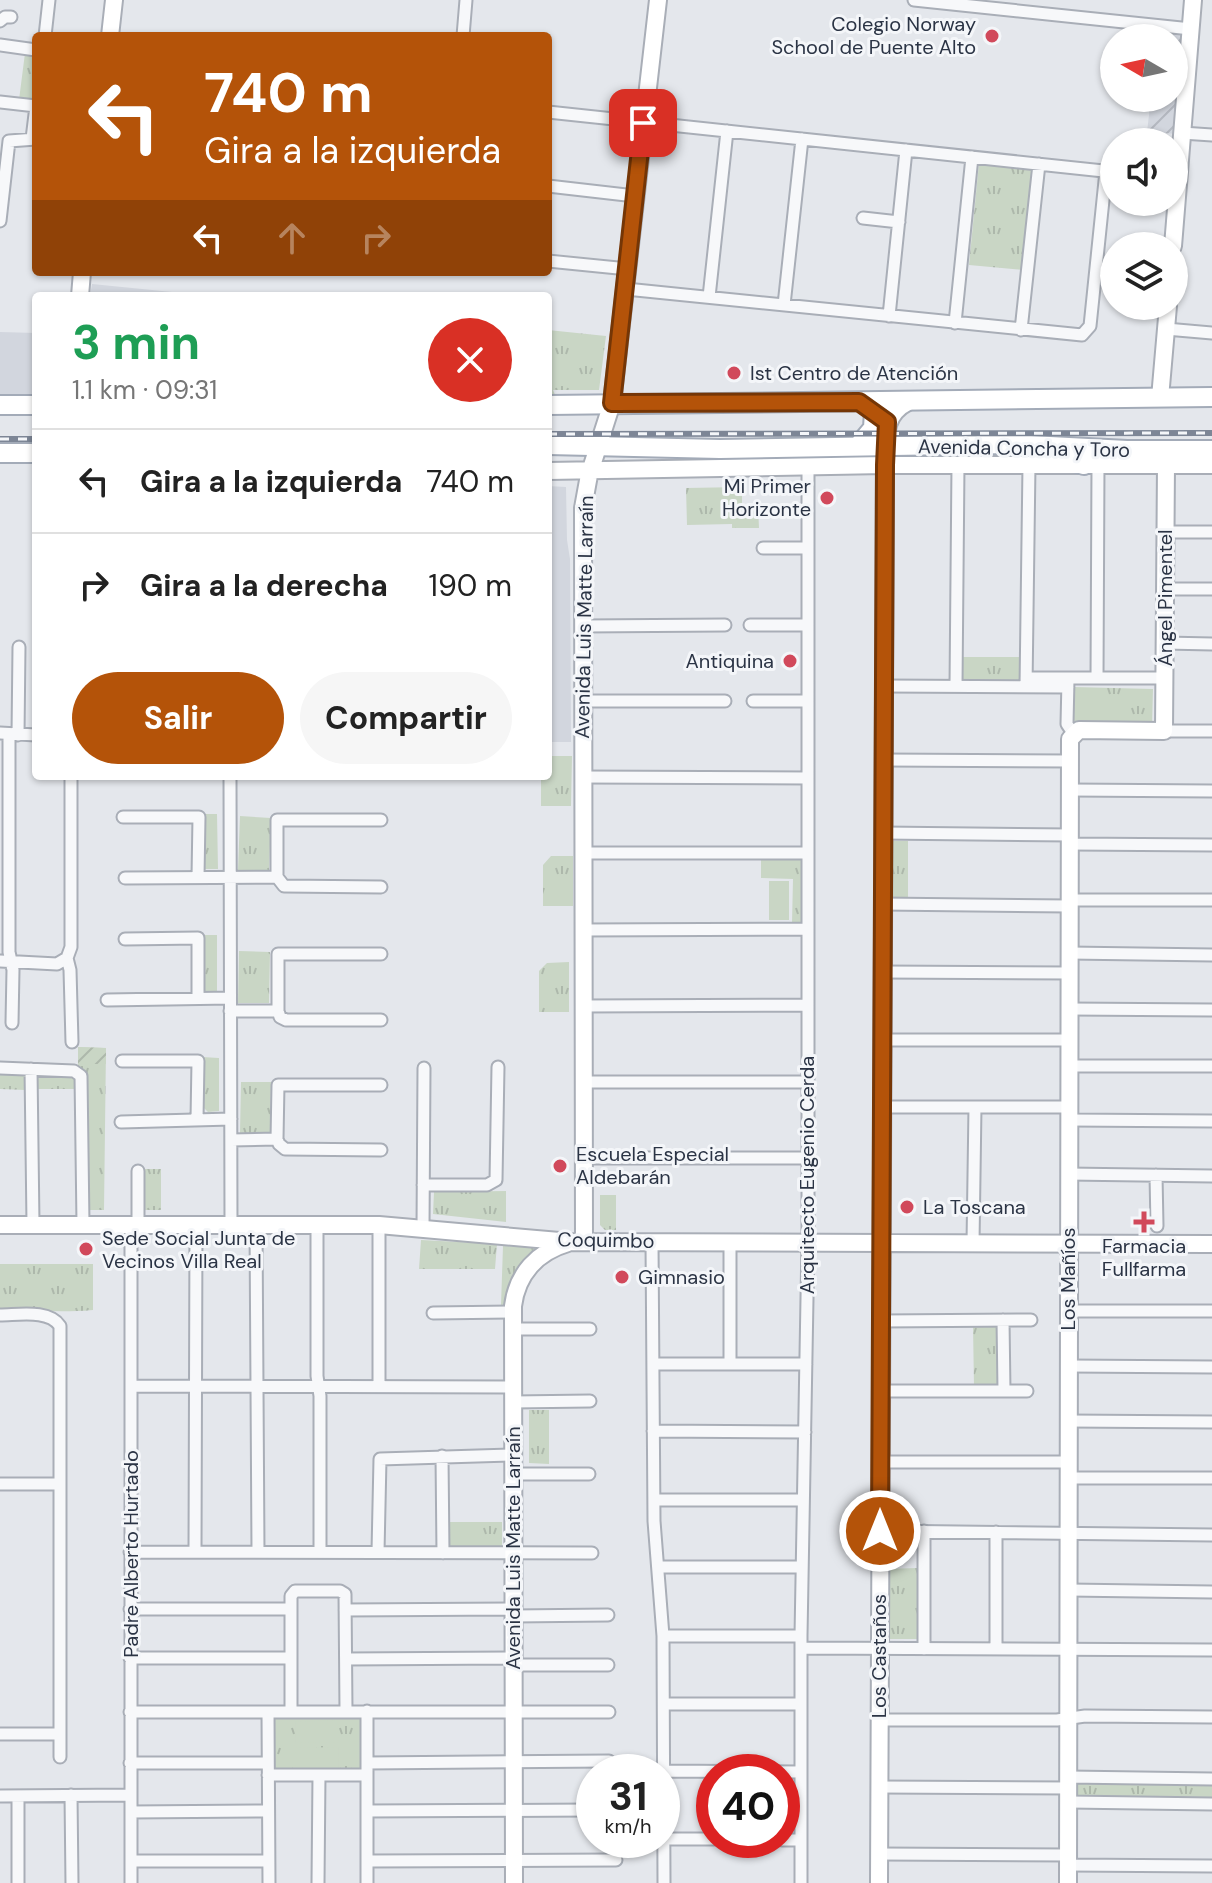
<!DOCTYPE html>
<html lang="es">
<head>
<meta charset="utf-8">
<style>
	:root { --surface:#fff; --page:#f6f6f6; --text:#222; --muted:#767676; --line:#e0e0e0; --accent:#b45309 }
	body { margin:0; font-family:"DM Sans",sans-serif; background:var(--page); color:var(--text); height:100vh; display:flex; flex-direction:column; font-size:30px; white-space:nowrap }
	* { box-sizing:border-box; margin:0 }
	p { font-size:26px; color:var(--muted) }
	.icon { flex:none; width:44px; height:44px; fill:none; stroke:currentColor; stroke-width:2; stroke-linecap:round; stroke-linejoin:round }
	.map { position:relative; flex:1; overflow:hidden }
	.side { position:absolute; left:32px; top:292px; width:520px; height:488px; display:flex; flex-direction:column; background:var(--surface); border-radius:8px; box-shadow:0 2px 6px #0004 }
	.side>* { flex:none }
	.top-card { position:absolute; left:32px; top:32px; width:520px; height:244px; border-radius:8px; box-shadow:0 2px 6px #0004; background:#b45309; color:#fff; overflow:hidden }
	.needle { width:52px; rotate:279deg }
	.tools { position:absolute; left:1100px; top:24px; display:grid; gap:16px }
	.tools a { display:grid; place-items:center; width:88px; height:88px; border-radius:50%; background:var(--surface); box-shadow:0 2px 6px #0004; font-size:40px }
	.speed { position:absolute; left:576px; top:1754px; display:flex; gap:16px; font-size:40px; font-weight:700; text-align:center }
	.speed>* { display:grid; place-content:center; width:104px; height:104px; border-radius:50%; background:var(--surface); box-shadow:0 2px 6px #0004; line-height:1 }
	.speed small { font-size:20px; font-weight:400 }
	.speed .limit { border:12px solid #d22; background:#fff; color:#111 }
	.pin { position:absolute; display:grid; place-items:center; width:68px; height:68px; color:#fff; margin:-34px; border-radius:16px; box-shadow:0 4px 12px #0006 }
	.me { position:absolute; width:88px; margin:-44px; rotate:0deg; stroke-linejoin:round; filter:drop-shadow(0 0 6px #0008) }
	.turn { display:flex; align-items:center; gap:28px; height:168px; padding:0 40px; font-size:36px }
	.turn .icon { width:104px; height:104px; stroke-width:2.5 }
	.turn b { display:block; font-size:56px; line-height:68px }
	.lanes { display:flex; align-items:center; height:76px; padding:0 40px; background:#0003; justify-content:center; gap:40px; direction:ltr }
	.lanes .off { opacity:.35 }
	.round { display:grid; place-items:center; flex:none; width:84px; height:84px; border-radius:42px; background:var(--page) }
	.head { display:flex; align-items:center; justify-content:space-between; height:136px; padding:0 40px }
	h1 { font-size:48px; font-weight:700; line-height:60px; color:#1e9e55 }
	.button { display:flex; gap:16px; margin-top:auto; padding:16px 40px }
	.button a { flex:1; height:92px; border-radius:48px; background:var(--accent); color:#fff; font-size:32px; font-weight:700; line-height:92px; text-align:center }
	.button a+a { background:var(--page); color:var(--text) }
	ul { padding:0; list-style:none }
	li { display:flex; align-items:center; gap:24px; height:104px; padding:0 40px; border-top:2px solid var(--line) }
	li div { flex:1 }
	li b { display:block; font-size:30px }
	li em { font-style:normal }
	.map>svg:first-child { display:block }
	.built { fill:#d2d6de }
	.industrial { fill:url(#industrial-furrows) }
	.grass { fill:url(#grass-tufts) }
	.garden { fill:url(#garden-furrows) }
	.pitch { fill:#c9d6c5 }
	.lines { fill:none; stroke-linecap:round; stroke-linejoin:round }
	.street-casing { stroke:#a9aeb7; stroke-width:15 }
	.secondary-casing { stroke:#a9aeb7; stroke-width:20 }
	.primary-casing { stroke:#a3abb8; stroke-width:22 }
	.street { stroke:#f7f8fa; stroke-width:11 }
	.secondary { stroke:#fff; stroke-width:16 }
	.primary { stroke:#fff; stroke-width:18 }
	.rail-casing { stroke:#7d8696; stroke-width:6 }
	.rail { stroke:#f4f6f9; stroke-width:3; stroke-dasharray:9; stroke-linecap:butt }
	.route-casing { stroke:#753606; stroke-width:20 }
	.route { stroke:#b45309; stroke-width:14 }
	.poi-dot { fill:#d1495b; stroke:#f4f6f9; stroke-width:3 }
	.labels { text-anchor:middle; stroke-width:6; stroke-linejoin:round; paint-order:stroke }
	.poi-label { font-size:20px; fill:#2b3445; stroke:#f4f6f9; text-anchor:start }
	.street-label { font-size:20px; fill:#2b3445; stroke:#f4f6f9 }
</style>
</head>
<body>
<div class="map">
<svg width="1212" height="1883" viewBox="0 0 1212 1883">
	<defs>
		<pattern id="industrial-furrows" width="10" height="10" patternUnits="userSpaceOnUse" patternTransform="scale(2)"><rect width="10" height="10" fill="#d2d6de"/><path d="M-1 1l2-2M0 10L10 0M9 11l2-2" fill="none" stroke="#b4b8c0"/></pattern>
		<pattern id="grass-tufts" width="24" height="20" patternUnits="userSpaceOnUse" patternTransform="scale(2)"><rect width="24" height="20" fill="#c9d6c5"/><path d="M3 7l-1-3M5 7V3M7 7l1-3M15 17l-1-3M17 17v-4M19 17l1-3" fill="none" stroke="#adb8ab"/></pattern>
		<pattern id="garden-furrows" width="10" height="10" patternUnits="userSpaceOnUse" patternTransform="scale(2)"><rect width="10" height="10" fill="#c9d6c5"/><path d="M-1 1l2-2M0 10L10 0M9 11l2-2" fill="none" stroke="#adb8ab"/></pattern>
	</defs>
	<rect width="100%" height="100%" fill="#e4e7ec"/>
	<!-- built -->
	<path class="built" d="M92,284L212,296H90Z
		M0,332L36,333V399H0Z
		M548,486L566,487L567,540L570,559L571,742H548Z"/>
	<!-- industrial -->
	<path class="industrial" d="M1159,30L1182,32L1185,35L1178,134L1147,132L1151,98H1174V38H1158Z"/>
	<!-- grass -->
	<path class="grass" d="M25,53L36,54L34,99L19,100Z
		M979,163L1034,170L1023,270L969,265Z
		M548,330L606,336L599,390H553L556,397H548Z
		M742,487V506H758L759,528H732V524L687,525L686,488Z
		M962,657H1023L1020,683H962Z
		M1073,687L1153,689L1152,727L1072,725Z
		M549,756H572L571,806H541V776H548Z
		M204,814H217L218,869H204Z
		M240,816L271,818L269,871L238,870Z
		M889,841H908V899H889Z
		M551,856H573V906H543V865Z
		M761,859H803L802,923H792L793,879L761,878Z
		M202,935H217V992H201Z
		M239,951L270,952L269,1003H238Z
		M569,962V1012H539V971L547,963Z
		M78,1047L106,1048L104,1210H86L85,1072L78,1069Z
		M202,1057L219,1058V1111L208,1112L203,1107Z
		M0,1072H22L26,1076L25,1090L0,1089Z
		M38,1075L73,1076L77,1089H34L35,1077Z
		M241,1082H271L270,1134L240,1133Z
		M141,1169H161V1210H142Z
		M506,1191V1222L433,1214L434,1192Z
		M600,1195H616V1230H605L600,1225Z
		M421,1240L497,1244L495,1269H419Z
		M503,1246L538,1247C518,1260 515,1282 509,1304L501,1305Z
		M0,1264H93V1310C62,1313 31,1310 0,1310Z
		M973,1326H999L1000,1387H974Z
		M529,1410H549V1464L529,1463Z
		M450,1522H502V1547H450Z
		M918,1568V1639H885L884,1569Z
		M273,1717H364L363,1771H273Z
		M1077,1782L1212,1784V1800L1078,1797Z"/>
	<!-- garden -->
	<path class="garden" d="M78,1047L106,1048V1064H78Z"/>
	<!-- pitch -->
	<path class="pitch" d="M1082,695H1119V716H1082Z
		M769,881H789V920H769Z
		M338,1720L339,1742L296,1743L295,1722Z
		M338,1747L339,1768L296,1770L295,1748Z"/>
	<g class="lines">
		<!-- street casing -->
		<g class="street-casing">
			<path id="street" d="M914,0L1191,29
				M0,21L5,17H11
				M45,36L49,0
				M463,36L466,0
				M0,45L36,50
				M0,102L36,106
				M548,112L1113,172
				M1182,133L1212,135
				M32,139L36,106
				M548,186L635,196
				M863,218L899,222
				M0,221L9,141L36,139
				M548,261L628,269
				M626,289L1082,335L1090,326L1106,171
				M709,297L727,131
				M784,305L802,139
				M889,316L906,150
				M955,323L972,157
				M1166,329L1212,333
				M1021,330L1039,164
				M1166,532H1212
				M763,548H808
				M1165,589H1212
				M750,625H808
				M583,626L725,625
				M1165,643L1212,644
				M1026,678H1165
				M1097,678L1098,465
				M1068,680L1067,724L1073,733
				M884,686L1068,687
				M956,686L958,465
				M1026,687L1029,465
				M583,701H725
				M753,701H808
				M1164,731H1212
				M0,733L36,735
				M9,734V952L13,970L12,1023
				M18,735L19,647
				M883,760L1070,761
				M230,776L231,1225
				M583,777L808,778
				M1070,790L1212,791
				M123,817H199L198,877
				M883,833L1070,835
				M1070,844L1212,845
				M583,853H808
				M277,877V820H381
				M277,877L284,886L381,887
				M125,878L277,877
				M1069,900H1212
				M882,904L1069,906
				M584,930L808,929
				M125,939L198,938V998
				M1069,953L1212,955
				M67,958L71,947V776
				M67,958L70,970L72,1042
				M0,961L57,964L67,958
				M882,972L1069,973
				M107,1000L230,998
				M584,1006L808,1005
				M1069,1009L1212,1010
				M230,1011H278
				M278,1011V954H381
				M278,1011L280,1017L286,1020H381
				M882,1040H1069
				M122,1061H198L197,1119
				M1069,1066H1212
				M0,1068L74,1071L81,1076L83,1224
				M31,1069L33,1224
				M584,1082H808
				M881,1107H1069
				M1069,1120L1212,1121
				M121,1122L231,1119
				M277,1139L278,1085H381
				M277,1139L279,1144L285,1149L381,1150
				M231,1140L277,1139
				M584,1158H808
				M1068,1174L1212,1176
				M1156,1175L1157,1226
				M423,1185H487L496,1180L498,1067
				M131,1224V1883
				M138,1224V1171
				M256,1225L258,1552
				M317,1225V1376L320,1396V1552
				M423,1228L424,1068
				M652,1242L654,1521L663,1636L664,1883
				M973,1243L975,1107
				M1068,1311H1212
				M433,1313L512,1312
				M0,1315C18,1315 49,1309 60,1326V1757
				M1003,1320L1004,1391
				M881,1321L1031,1320
				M513,1329H590
				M653,1364H806
				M730,1364V1242
				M1068,1366L1212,1367
				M131,1386L513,1387
				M379,1386V1225
				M880,1391H1027
				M513,1402L590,1401
				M1068,1421L1212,1422
				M653,1431L805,1432
				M442,1456L443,1553
				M880,1462H1069
				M513,1474H589
				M1069,1478H1212
				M0,1484H60
				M654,1500H803
				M880,1531L1212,1535
				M996,1532V1649
				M130,1552L592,1553
				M195,1552L196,1225
				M378,1552L380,1459L513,1455
				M658,1567H802
				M1069,1590L1212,1592
				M130,1609H291
				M345,1610L513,1609
				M513,1616L608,1615
				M663,1636H801
				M801,1648L1212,1650
				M924,1649V1531
				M130,1658H291
				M346,1659L514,1658
				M514,1665H608
				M664,1704H801
				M130,1712H609
				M268,1712L269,1883
				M291,1712V1596L295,1591H340L345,1594L346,1711
				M879,1720H1057L1085,1716L1212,1717
				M0,1734H60
				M130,1763H268
				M367,1763L609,1761
				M664,1771L801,1772
				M268,1775H367
				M1069,1777L1212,1779
				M879,1787L1069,1788
				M71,1795L72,1883
				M0,1796L131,1795
				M18,1796V1883
				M1069,1802L1212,1804
				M367,1811L594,1810
				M131,1812L268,1811
				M664,1839H714
				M782,1840H801
				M879,1854L1068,1855
				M131,1861H268
				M367,1861L616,1860
				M1068,1865L1212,1866
				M318,1883L319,1775
				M367,1883V1711
				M801,1883V1636L808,1242V466"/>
		</g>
		<!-- secondary casing -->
		<g class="secondary-casing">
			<path id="secondary" d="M110,36L114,0
				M1173,246L1193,0
				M80,296L82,272
				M1160,398L1168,306
				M548,471L885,465H1212
				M0,1225H379L571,1242L1212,1244
				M584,1242L583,508L589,475L612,403L658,0
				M514,1883L513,1306C517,1274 537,1252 568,1243
				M879,1883L885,465C886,439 882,415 908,402
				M1068,1883L1070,739L1079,730L1164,731L1166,465"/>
		</g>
		<!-- primary casing -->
		<g class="primary-casing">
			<path id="primary" d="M0,405H36
				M548,405L1212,397
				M548,445L720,449L1010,444L1127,450H1212
				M858,446L873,428L874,411
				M1040,452L1084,465
				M0,453H36"/>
		</g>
		<!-- street -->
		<use href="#street" class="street"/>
		<!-- secondary -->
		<use href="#secondary" class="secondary"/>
		<!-- primary -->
		<use href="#primary" class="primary"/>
		<!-- rail casing -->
		<g class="rail-casing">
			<path id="rail" d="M548,434L1212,433
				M0,439H36"/>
		</g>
		<!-- rail -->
		<use href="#rail" class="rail"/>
	</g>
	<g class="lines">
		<!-- route casing -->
		<g class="route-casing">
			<path id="route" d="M643,123L612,403L859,402L887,422L885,465L880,1531"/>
		</g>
		<!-- route -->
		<use href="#route" class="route"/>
	</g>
	<!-- markers -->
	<g class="poi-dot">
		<circle cx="992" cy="36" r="8"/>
		<circle cx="734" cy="373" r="8"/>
		<circle cx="827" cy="498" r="8"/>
		<circle cx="790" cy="661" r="8"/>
		<circle cx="560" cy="1166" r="8"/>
		<circle cx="907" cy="1207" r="8"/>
		<path d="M1140 1210h8v8h8v8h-8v8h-8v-8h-8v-8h8z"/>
		<circle cx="86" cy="1249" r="8"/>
		<circle cx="622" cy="1277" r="8"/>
	</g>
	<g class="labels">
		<!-- poi labels -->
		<g class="poi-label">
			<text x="976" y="31" text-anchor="end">Colegio Norway<tspan x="976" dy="23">School de Puente Alto</tspan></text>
			<text x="750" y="380">Ist Centro de Atención</text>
			<text x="811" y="493" text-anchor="end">Mi Primer<tspan x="811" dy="23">Horizonte</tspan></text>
			<text x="774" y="668" text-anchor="end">Antiquina</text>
			<text x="576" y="1161">Escuela Especial<tspan x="576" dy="23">Aldebarán</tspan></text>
			<text x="923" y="1214">La Toscana</text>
			<text x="102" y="1245">Sede Social Junta de<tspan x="102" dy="23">Vecinos Villa Real</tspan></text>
			<text x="1144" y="1253" text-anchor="middle">Farmacia<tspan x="1144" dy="23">Fullfarma</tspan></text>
			<text x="638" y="1284">Gimnasio</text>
		</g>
		<!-- street labels -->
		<g class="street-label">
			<text transform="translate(1024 448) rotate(1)" y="7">Avenida Concha y Toro</text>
			<text transform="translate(1165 598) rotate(-90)" y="7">Ángel Pimentel</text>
			<text transform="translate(584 617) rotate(-89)" y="7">Avenida Luis Matte Larraín</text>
			<text transform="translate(807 1175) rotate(-90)" y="7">Arquitecto Eugenio Cerda</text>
			<text transform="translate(606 1240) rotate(1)" y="7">Coquimbo</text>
			<text transform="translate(1068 1279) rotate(-90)" y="7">Los Mañíos</text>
			<text transform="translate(513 1548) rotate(-90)" y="7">Avenida Luis Matte Larraín</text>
			<text transform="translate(131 1554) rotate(-90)" y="7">Padre Alberto Hurtado</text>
			<text transform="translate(879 1656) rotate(-90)" y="7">Los Castaños</text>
		</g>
	</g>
</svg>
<div class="tools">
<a><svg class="needle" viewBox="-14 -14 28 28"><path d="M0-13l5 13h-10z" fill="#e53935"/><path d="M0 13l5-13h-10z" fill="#767676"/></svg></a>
<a><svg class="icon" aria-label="sound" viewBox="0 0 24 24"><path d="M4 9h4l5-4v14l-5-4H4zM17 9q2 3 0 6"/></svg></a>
<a><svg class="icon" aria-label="layers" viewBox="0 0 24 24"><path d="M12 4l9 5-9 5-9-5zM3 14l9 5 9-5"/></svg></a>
</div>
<div class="speed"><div>31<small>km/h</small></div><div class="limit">40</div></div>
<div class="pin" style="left:643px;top:123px;background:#d93025"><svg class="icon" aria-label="arrive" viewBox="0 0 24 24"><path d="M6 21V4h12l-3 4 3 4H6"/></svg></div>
<svg class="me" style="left:880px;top:1531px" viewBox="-20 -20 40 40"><circle r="17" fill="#b45309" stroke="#fff" stroke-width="3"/><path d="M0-11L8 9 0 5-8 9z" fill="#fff"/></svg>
<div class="top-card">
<div class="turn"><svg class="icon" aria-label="left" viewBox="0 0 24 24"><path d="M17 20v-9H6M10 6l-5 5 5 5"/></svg><div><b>740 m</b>Gira a la izquierda</div></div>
<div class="lanes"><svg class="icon" aria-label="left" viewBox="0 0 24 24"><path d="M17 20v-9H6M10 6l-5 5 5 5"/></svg><svg class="icon off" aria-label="ahead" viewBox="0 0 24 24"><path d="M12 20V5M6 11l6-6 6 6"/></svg><svg class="icon off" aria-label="right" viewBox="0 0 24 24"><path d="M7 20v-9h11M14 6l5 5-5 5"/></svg></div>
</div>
<section class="side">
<div class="head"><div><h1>3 min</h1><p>1.1 km · 09:31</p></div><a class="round" style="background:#d93025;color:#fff"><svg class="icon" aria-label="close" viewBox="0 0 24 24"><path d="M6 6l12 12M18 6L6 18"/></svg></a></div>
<ul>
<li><svg class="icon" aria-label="left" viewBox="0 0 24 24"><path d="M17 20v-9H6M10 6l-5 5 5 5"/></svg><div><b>Gira a la izquierda</b></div><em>740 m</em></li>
<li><svg class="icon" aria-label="right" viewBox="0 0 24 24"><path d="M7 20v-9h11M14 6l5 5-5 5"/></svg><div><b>Gira a la derecha</b></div><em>190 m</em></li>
</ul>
<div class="button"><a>Salir</a><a>Compartir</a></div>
</section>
</div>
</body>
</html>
